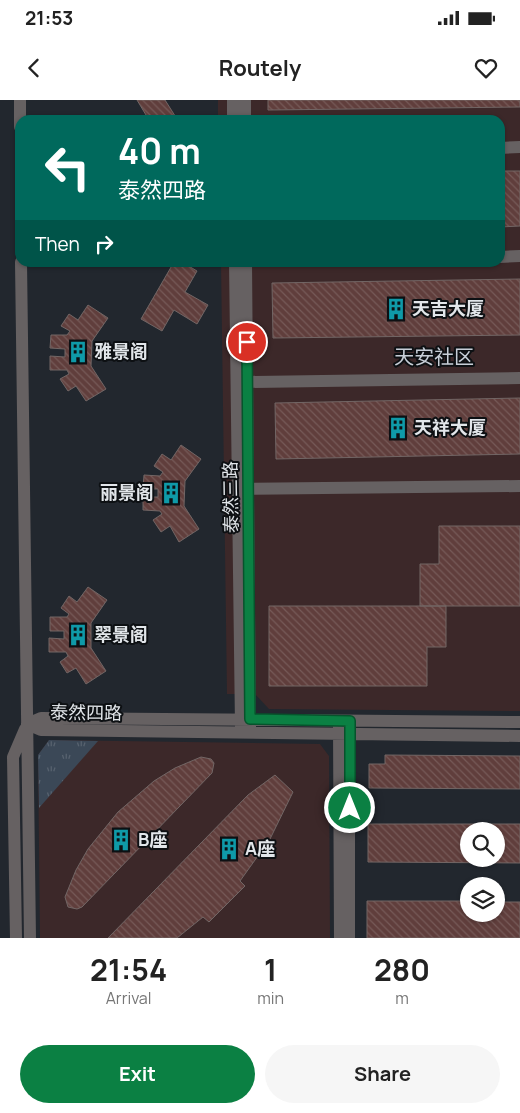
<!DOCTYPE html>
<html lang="en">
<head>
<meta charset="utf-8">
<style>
	:root { --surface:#fff; --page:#f6f6f6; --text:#222; --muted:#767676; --accent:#0b8043 }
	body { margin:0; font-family:Manrope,"Noto Sans SC",sans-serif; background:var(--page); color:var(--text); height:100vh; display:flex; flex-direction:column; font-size:19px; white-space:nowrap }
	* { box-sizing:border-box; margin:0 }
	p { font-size:16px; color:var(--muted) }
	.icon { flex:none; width:28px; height:28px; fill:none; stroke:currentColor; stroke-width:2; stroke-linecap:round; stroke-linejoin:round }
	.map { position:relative; height:838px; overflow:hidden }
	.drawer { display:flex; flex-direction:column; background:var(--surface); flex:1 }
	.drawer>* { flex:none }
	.top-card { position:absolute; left:15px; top:15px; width:490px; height:152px; border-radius:15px; box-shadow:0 1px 4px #0004; background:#00695c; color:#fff; overflow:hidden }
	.fabs { position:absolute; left:460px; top:722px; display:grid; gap:10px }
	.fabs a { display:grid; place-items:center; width:45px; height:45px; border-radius:50%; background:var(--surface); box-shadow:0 1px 4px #0004; font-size:25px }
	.pin { position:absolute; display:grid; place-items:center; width:42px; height:42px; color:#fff; margin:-21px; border:2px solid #fff; border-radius:50%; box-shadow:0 1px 5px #0007 }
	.me { position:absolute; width:55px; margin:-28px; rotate:0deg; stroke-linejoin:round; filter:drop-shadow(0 0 4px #0008) }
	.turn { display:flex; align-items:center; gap:18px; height:105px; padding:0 20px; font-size:22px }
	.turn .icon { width:65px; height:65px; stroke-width:2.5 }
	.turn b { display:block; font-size:35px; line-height:42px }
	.then { display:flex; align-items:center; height:48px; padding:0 20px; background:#0003; gap:10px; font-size:19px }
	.eta { display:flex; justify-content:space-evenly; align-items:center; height:85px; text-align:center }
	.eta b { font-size:30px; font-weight:700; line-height:35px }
	.action { display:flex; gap:10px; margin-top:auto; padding:10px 20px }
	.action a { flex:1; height:58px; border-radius:30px; background:var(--accent); color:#fff; font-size:20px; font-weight:700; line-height:58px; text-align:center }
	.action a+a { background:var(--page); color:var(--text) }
	.status { display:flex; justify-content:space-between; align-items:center; height:35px; padding:0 25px; background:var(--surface); direction:ltr }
	.status svg { height:14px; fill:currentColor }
	header { display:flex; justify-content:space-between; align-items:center; height:65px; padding:0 20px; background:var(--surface); font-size:22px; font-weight:700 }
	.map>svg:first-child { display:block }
	.commercial { fill:#3c2829 }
	.grass { fill:url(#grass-tufts) }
	.building { fill:url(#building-back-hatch); stroke:#726665; fill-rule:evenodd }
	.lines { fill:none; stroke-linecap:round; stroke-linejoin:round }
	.minor { stroke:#666162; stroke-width:12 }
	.route-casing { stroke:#07532c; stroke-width:12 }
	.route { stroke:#0b8043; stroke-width:9 }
	.labels { text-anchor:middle; stroke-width:4; stroke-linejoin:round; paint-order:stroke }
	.poi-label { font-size:18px; font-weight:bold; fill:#e2e6ea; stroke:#0d1013; text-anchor:start }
	.street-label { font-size:18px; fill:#e2e6ea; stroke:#0d1013 }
	.quarter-label { font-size:20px; fill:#c7ced7; stroke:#0d1013 }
</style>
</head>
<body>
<div class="status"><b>21:53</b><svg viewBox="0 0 49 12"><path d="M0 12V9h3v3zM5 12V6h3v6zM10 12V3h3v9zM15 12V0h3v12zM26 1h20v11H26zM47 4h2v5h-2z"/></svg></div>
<header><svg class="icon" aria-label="back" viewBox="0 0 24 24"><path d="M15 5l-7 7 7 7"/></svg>Routely<svg class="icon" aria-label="heart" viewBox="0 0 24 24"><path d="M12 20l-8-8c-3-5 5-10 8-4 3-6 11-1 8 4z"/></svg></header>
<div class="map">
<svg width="520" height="838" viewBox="0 0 520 838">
	<defs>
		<pattern id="grass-tufts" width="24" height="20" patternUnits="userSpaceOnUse" patternTransform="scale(1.25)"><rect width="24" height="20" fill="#3b4857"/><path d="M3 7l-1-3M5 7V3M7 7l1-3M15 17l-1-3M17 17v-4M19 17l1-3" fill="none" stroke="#57626f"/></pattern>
		<pattern id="building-back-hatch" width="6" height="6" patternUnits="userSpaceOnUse" patternTransform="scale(1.25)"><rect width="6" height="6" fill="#603e3c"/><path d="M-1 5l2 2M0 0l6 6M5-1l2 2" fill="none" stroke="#765a58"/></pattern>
	</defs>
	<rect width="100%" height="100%" fill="#22272e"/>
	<!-- commercial -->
	<path class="commercial" d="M218,0H520V611L269,609L255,594H227L221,163L500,162V20H218Z
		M49,640L320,644L329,656L330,838H40L38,655Z"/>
	<!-- grass -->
	<path class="grass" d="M49,640L98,641L39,708L38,655Z"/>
	<!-- building -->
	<path class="building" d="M137,0H165L177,19L149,20Z
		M268,0H520V7L268,10Z
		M500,71H520V126L500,127Z
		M174,162H182L197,171L185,192L208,205L197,224L174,210L162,231L141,219Z
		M520,179V235L273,238L272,183Z
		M88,205L108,218L92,241L91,266L106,289L86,301L76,286L68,291L60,279L69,274L67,270H50V256L65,257V249L50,248L51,235H67L70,231L61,226L69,214L78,220Z
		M520,298V354L276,359L275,303Z
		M181,345L201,359L185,381L184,406L199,429L179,442L170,426L161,432L153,420L162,414L160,411L143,410V397H158V389H143L144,375L160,376L163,372L154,366L162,354L171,360Z
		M439,426H520V506H420V464H439Z
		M88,487L107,500L91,523V548L106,571L86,584L76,568L67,573L60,562L68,556L66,552H49V538L64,539V531H50V517H67L69,514L61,508L69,496L77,502Z
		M269,506H446V547H427V586H269Z
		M385,655L520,656V689L369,688V664H385Z
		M201,657L211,659L214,663L212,673L82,807L77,809L68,807L65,797L76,770L88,749L118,712L154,681L175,668Z
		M275,675L293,692L270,739L240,781L245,786L209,822L203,817L177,838H108L248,695Z
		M368,724H520V763L368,762ZM469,731H496V759H469Z
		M367,801H469V814H496V802H520V838H367Z"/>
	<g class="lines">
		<!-- minor -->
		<path class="minor" d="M20,0V27
			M233,0V20
			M245,0V20
			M500,48L520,47
			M500,157L520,156
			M21,162L30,838
			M235,162L241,627
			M246,162L250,627
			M247,282L520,278
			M240,389L520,386
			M27,624L41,618L520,622
			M27,624L41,630L520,636
			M339,625L340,838
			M16,838L13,657L25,629
			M349,838V626"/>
	</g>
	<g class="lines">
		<!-- route casing -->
		<g class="route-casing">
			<path id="route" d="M247,242L250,619L350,621V708"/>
		</g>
		<!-- route -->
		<use href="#route" class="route"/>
	</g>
	<!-- icons -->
	<defs>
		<g id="building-bare" transform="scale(1.725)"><path d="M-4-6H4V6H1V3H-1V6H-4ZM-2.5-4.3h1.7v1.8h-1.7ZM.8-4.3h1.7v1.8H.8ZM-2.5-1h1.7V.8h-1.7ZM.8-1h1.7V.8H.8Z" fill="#0f9aa8" stroke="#0d1013" stroke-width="2.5" paint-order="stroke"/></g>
	</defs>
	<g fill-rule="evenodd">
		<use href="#building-bare" x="396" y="209"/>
		<use href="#building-bare" x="78" y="252"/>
		<use href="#building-bare" x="398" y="328"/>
		<use href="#building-bare" x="171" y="393"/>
		<use href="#building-bare" x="78" y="535"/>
		<use href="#building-bare" x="121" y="740"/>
		<use href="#building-bare" x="229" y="749"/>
	</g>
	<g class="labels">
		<!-- poi labels -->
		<g class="poi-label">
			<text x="412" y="215">天吉大厦</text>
			<text x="94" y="258">雅景阁</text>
			<text x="414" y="334">天祥大厦</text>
			<text x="154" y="399" text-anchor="end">丽景阁</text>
			<text x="94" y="541">翠景阁</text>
			<text x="138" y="746">B座</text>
			<text x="245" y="755">A座</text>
		</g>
		<!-- street labels -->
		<g class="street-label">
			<text transform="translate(231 397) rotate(-91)" y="6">泰然三路</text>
			<text transform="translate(86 613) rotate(1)" y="6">泰然四路</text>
		</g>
		<!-- quarter labels -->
		<g class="quarter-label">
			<text x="434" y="264">天安社区</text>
		</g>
	</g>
</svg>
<div class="fabs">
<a><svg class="icon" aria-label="search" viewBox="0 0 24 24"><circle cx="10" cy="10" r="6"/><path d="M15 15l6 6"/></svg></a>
<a><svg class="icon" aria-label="layers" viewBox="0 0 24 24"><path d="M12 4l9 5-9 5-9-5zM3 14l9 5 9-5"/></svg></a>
</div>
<div class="pin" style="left:247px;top:242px;background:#d93025"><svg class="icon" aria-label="arrive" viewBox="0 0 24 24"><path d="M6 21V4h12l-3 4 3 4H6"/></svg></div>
<svg class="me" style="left:350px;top:708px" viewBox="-20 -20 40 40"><circle r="17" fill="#0b8043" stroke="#fff" stroke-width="3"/><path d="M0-11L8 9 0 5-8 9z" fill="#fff"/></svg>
<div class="top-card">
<div class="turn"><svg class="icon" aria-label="left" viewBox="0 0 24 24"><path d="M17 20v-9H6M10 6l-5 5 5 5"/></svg><div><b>40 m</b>泰然四路</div></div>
<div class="then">Then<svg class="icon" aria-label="right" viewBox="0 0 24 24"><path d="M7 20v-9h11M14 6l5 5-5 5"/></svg></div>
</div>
</div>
<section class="drawer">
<div class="eta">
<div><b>21:54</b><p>Arrival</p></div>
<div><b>1</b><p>min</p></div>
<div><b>280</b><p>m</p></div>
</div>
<div class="action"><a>Exit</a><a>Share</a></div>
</section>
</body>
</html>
